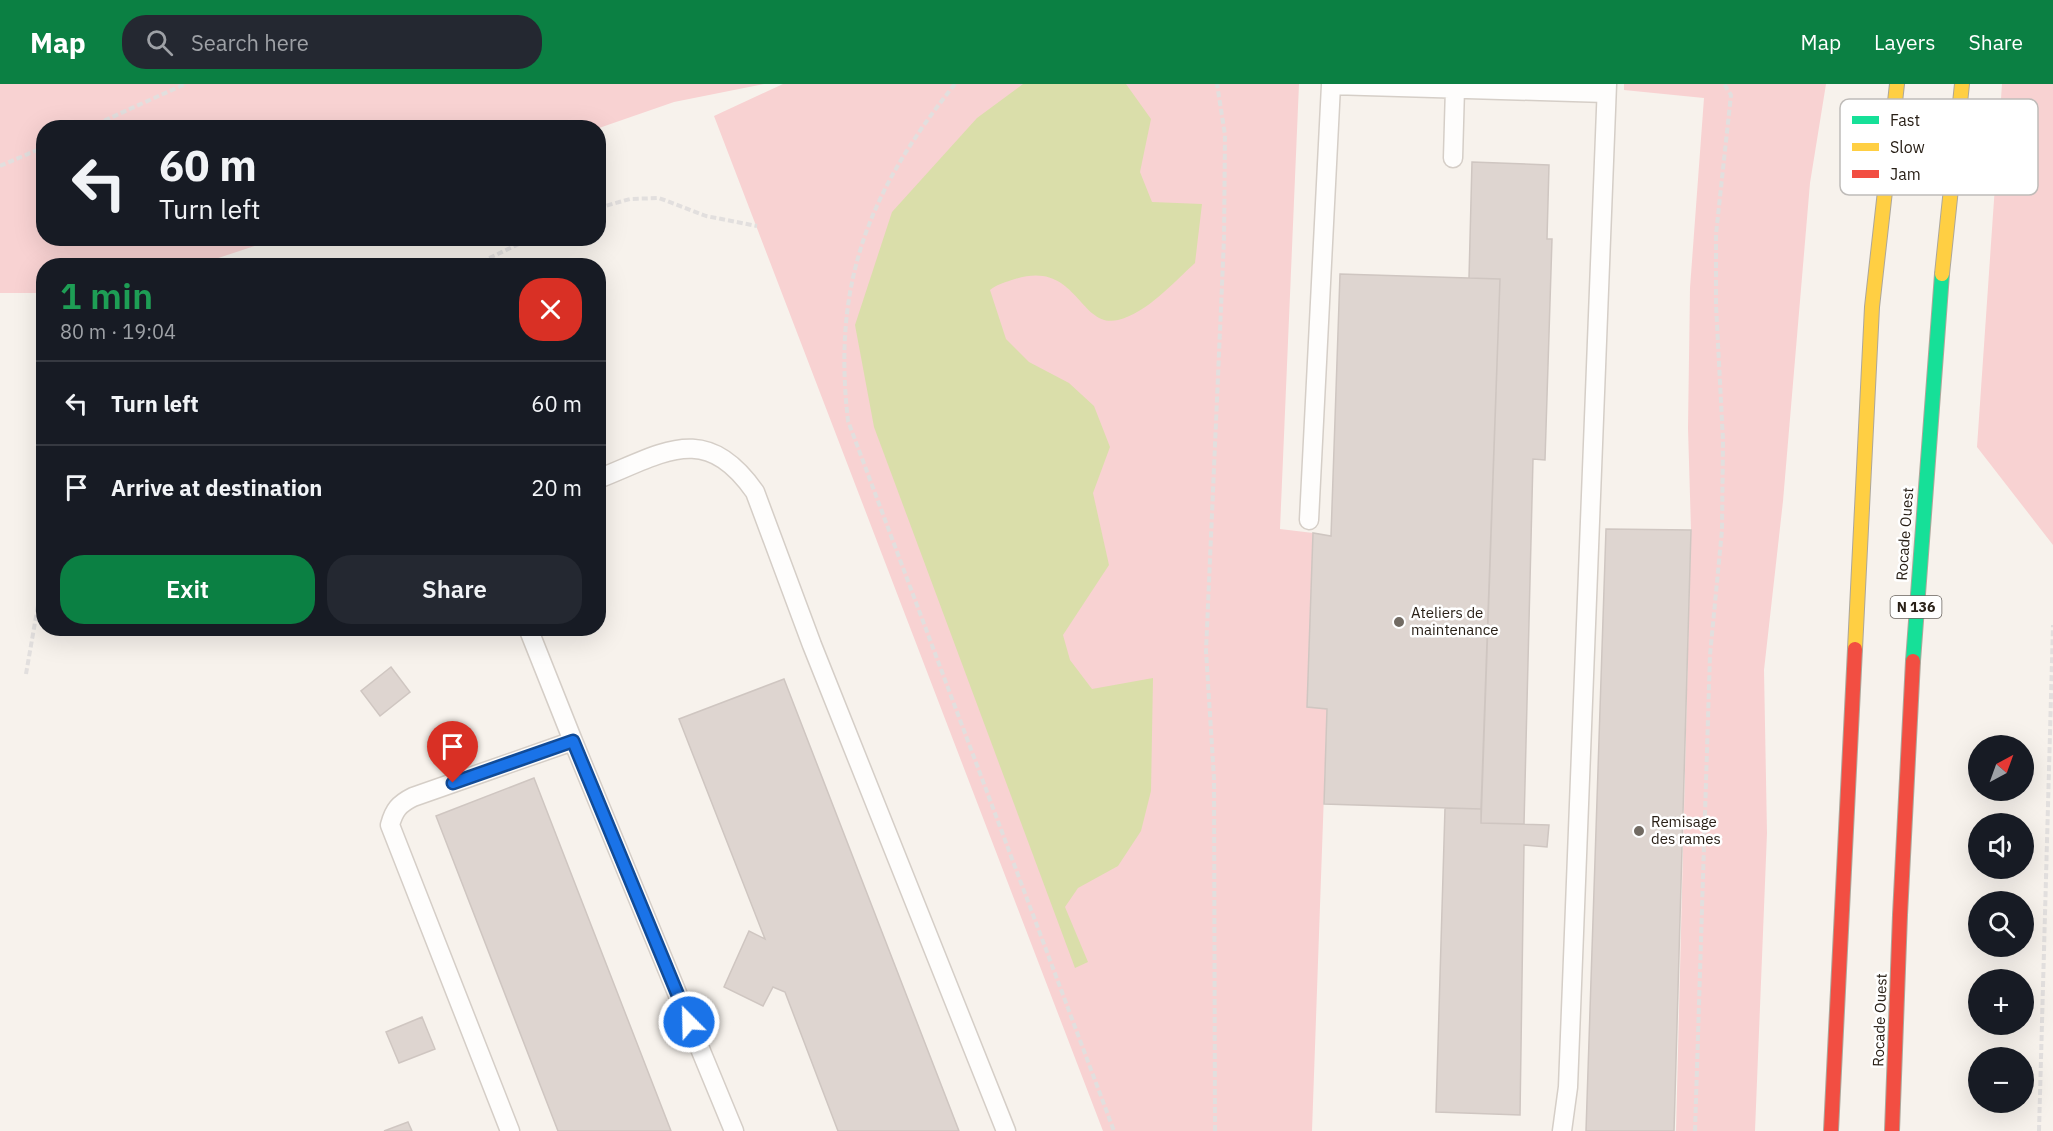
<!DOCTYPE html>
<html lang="en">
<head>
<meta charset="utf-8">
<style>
	:root { --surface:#171b24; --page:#242831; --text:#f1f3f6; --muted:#9ea1a6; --line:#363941; --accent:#0b8043 }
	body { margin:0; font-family:"IBM Plex Sans",sans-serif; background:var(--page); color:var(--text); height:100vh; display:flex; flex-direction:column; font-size:22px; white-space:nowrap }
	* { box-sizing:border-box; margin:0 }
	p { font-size:20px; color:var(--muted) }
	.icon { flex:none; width:33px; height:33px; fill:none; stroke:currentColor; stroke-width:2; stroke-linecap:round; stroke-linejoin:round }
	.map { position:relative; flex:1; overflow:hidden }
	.panel { position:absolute; left:36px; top:174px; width:570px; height:378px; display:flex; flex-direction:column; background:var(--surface); border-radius:24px; box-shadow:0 6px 24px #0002 }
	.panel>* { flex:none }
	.top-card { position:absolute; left:36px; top:36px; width:570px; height:126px; border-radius:24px; box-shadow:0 6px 24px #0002; background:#171b24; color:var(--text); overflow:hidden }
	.needle { width:39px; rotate:41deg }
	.buttons { position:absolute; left:1968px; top:651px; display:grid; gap:12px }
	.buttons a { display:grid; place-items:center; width:66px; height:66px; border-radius:50%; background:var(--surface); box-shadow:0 6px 24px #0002; font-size:30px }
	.pin { position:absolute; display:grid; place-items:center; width:51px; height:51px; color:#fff; margin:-62px -26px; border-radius:50% 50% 50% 0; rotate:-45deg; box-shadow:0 0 6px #0007 }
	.pin .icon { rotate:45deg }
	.me { position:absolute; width:66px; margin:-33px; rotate:337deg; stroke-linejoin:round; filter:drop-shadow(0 0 4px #0008) }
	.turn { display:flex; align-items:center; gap:21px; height:126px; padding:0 24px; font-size:27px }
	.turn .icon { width:78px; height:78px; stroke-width:2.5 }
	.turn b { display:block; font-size:42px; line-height:51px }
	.round { display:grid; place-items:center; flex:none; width:63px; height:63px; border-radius:24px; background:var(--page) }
	.head { display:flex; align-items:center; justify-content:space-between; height:102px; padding:0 24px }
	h1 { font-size:36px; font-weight:600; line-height:45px; color:#1e9e55 }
	.primary-button { display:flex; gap:12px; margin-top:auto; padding:12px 24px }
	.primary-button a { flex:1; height:69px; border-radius:24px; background:var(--accent); color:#fff; font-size:24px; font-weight:600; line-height:69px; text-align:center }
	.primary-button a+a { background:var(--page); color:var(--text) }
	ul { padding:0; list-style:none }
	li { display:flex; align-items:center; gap:18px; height:84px; padding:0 24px; border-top:2px solid var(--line) }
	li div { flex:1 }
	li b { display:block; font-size:22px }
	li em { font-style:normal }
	header { display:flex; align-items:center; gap:36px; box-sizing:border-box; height:84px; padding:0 30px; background:var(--accent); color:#fff }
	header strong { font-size:28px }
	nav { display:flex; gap:33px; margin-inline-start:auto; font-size:21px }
	.search { width:420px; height:54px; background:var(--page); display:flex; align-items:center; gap:15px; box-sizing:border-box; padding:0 21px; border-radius:24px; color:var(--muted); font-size:22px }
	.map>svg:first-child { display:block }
	.green { fill:#f8d2d2 }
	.water { fill:#dadeaa }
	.building { fill:#ded5d0; stroke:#cfc6c1; stroke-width:1.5 }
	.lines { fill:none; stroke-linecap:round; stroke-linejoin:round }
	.lane-casing { stroke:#d5cec7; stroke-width:21 }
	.fast-casing { stroke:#ada79b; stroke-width:16 }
	.slow-casing { stroke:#ada79b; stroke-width:16 }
	.jam-casing { stroke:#ada79b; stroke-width:16 }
	.path { stroke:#e2dfde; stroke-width:4; stroke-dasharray:6 3; stroke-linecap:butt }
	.lane { stroke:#fefdfc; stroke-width:18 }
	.fast { stroke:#16e098; stroke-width:14 }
	.slow { stroke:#ffcf43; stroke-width:14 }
	.jam { stroke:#f24e42; stroke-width:14 }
	.route-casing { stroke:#114b97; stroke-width:15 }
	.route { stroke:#1a73e8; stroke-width:10 }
	.poi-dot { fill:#716a62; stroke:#fff; stroke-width:2 }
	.labels { text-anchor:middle; stroke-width:5; stroke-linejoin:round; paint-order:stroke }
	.shield { fill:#fff; stroke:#69635d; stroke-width:1.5 }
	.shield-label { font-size:14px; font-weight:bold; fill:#292017 }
	.street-label { font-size:15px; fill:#292017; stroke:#fff }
	.poi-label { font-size:15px; fill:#292017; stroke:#fff; text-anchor:start }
	.key { fill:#fff; stroke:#bfbcb9; stroke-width:1.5 }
	.key-label { font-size:16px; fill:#292017 }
</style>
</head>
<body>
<header>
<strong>Map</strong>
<div class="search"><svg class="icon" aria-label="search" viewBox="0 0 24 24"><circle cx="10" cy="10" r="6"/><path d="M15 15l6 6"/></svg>Search here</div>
<nav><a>Map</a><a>Layers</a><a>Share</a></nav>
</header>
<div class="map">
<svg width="2053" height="1047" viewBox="0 0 2053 1047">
	<rect width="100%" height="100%" fill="#f7f2ec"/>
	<!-- green -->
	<path class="green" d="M0,0H764L674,18L599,44H44V154L276,155L197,181L44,182L43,209H0Z
		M783,0H1299L1280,445L1313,449L1307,623L1327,625L1312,1047H1103L714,32Z
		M1624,0H1826L1810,99L1783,417L1764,586L1767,749L1755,1047H1676L1691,446L1688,344L1690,204L1704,14L1624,6Z
		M2002,0H2053V461L1977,363Z"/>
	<!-- water -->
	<path class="water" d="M1023,0H1126L1151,35L1140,88L1152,118L1202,120L1195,179C1174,198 1147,229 1118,236C1079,245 1077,175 1015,195C1006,198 997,200 990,206L1006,255L1029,278L1069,299L1094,322L1110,363L1093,409L1109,481L1063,551L1070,576L1092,605L1153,594L1151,707L1141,747L1118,782L1078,804L1065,823L1088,878L1075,884L874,343L855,241L892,128L977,34Z"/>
	<!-- building -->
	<path class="building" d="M1472,78L1549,81L1547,155H1552L1545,376L1533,375L1524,740L1481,739L1500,195L1469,194Z
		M1340,190L1500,195L1481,725L1324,720L1327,625L1307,623L1313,449L1331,452Z
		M1606,445L1691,446L1674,1047H1586Z
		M391,583L410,608L380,632L361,607Z
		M784,595L959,1047H838L785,908L773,903L763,922L724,903L749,847L765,855L679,635Z
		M534,694L671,1047H558L436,732Z
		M1445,724L1481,725V739L1549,741L1547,763L1524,761L1520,1031L1436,1028Z
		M422,933L435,965L399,979L386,948Z
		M408,1038L412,1047H384Z"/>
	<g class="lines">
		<!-- lane casing -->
		<g class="lane-casing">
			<path id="lane" d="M1453,74L1455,4
				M598,395C664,369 705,337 755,408L812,561L1006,1047
				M1309,436L1331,1L1606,9
				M528,544L573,657
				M510,1047L390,741C394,726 399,720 413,713L573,657L734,1047
				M1562,1047L1568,1003L1607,0"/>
		</g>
		<!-- fast casing -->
		<g class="fast-casing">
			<path id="fast" d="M1913,577L1942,190"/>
		</g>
		<!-- slow casing -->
		<g class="slow-casing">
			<path id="slow" d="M1942,190L1962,0
				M1855,565L1872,223L1897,0"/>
		</g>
		<!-- jam casing -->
		<g class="jam-casing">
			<path id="jam" d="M1831,1047L1855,565
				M1892,1047L1900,831L1913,577"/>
		</g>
		<!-- path -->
		<path class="path" d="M955,0C869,107 832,198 848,337L1114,1047
			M88,44L185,0
			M0,82L44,63
			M598,124L630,115L659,114L706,132L757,142
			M473,182L531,154
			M26,590L44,487
			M1215,1047L1214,694L1206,567L1224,155L1225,51L1217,0
			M1695,1047L1710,571L1722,446L1723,356L1716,221V150L1731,11L1724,0
			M2039,1047L2053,541"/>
		<!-- lane -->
		<use href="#lane" class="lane"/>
		<!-- fast -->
		<use href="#fast" class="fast"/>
		<!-- slow -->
		<use href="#slow" class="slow"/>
		<!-- jam -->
		<use href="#jam" class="jam"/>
	</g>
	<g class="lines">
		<!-- route casing -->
		<g class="route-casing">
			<path id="route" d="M453,699L573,657L689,938"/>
		</g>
		<!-- route -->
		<use href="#route" class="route"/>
	</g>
	<!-- markers -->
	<g class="poi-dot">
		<circle cx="1399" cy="538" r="6"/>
		<circle cx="1639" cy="747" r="6"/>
	</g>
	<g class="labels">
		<!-- shield labels -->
		<rect class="shield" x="1890.5" y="512" width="51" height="22" rx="4.5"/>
		<g class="shield-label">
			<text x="1916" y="528">N 136</text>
		</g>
		<!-- street labels -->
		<g class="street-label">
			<text transform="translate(1905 450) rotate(-86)" y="5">Rocade Ouest</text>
			<text transform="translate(1880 936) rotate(-88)" y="5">Rocade Ouest</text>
		</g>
		<!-- poi labels -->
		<g class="poi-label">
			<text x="1411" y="534">Ateliers de<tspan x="1411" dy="17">maintenance</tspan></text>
			<text x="1651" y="743">Remisage<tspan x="1651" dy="17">des rames</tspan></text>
		</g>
	</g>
	<!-- legend -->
	<rect x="1840" y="15" width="198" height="96" rx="9" class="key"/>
	<rect x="1852" y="32" width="27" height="8" fill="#16e098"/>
	<rect x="1852" y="59" width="27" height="8" fill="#ffcf43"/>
	<rect x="1852" y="86" width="27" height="8" fill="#f24e42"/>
	<g class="key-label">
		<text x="1890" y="42">Fast</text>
		<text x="1890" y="69">Slow</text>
		<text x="1890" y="96">Jam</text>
	</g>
</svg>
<div class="buttons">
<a><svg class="needle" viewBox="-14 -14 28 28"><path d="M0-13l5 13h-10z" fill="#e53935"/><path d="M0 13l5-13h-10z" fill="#9ea1a6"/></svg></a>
<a><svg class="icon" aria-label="sound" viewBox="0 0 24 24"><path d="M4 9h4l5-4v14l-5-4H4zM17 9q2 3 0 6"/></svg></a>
<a><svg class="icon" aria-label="search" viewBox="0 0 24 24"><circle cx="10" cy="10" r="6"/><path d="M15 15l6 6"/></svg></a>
<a>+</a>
<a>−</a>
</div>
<div class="pin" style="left:453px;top:699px;background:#d93025"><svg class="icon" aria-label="arrive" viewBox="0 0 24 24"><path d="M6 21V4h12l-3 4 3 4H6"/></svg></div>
<svg class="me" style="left:689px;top:938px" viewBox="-20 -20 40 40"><circle r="17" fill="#1a73e8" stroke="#fff" stroke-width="3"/><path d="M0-11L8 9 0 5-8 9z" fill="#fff"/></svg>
<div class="top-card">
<div class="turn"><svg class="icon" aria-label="left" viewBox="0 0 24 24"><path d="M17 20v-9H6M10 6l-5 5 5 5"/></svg><div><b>60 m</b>Turn left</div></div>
</div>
<section class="panel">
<div class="head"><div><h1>1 min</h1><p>80 m · 19:04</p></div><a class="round" style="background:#d93025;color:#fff"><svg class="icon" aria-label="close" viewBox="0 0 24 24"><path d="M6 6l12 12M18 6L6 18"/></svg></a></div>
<ul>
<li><svg class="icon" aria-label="left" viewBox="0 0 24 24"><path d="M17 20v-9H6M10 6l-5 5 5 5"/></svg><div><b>Turn left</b></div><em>60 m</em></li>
<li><svg class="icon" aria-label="arrive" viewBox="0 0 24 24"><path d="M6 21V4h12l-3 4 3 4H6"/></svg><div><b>Arrive at destination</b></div><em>20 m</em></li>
</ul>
<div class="primary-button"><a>Exit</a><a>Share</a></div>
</section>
</div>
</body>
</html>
